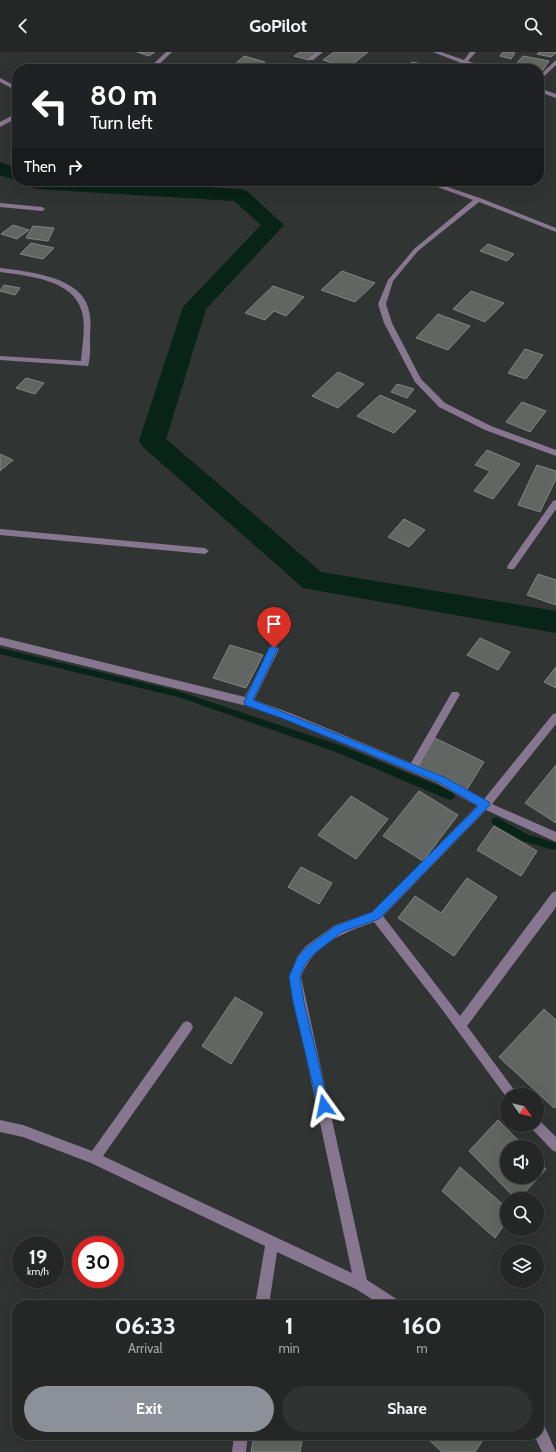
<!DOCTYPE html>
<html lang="en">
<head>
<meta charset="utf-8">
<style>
	:root { --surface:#242726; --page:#303332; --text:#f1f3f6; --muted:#a3a5a7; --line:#414443; --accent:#8c9099 }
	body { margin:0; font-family:Cabin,sans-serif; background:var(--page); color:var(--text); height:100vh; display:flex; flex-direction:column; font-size:15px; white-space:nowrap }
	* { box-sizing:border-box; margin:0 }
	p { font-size:13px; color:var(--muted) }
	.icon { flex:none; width:22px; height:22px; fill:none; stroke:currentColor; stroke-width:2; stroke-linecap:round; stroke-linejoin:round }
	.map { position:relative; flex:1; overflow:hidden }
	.side { position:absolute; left:12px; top:1248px; width:532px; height:140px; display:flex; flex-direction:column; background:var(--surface); border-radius:16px; box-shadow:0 4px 16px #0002,0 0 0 1px var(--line) }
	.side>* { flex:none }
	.hud { position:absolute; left:12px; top:12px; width:532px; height:122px; border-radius:16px; box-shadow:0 4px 16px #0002,0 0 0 1px var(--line); background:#202124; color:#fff; overflow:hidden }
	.needle { width:26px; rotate:124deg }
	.buttons { position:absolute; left:500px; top:1036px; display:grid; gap:8px }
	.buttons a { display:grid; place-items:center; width:44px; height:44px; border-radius:50%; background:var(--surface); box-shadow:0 4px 16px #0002,0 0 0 1px var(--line); font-size:20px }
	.speed { position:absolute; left:12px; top:1184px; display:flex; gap:8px; font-size:20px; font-weight:700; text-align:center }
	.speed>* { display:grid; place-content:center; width:52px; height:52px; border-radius:50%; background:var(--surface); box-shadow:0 4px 16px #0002,0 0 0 1px var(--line); line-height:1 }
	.speed small { font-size:10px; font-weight:400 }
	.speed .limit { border:6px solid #d22; background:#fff; color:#111 }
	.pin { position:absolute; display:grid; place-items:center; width:34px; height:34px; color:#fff; margin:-41px -17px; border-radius:50% 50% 50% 0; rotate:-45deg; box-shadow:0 0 4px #0007 }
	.pin .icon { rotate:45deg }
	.me { position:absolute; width:44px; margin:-22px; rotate:348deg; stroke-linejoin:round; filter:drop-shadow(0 0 3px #0008) }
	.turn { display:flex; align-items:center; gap:14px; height:84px; padding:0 12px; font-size:18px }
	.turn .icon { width:52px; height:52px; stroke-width:2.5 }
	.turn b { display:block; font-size:28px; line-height:34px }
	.then { display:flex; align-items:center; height:38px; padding:0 12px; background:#0003; gap:8px; font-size:15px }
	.eta { display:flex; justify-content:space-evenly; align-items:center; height:68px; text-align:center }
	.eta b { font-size:24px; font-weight:700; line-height:28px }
	.action { display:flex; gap:8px; margin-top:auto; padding:8px 12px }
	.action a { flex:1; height:46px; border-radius:24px; background:var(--accent); color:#fff; font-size:16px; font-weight:700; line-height:46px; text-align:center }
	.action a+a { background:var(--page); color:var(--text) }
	header { display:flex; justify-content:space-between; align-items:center; height:52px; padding:0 12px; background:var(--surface); font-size:18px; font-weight:700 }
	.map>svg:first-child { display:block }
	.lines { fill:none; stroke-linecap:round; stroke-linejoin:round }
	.stream { fill:#082318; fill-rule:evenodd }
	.canal { fill:#082318; fill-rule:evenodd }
	.building { fill:#616663; stroke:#818583 }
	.minor { fill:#87768f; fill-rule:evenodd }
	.route { fill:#1a73e8; stroke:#114b97 }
</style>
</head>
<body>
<header><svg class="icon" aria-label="back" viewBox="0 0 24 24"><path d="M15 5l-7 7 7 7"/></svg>GoPilot<svg class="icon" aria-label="search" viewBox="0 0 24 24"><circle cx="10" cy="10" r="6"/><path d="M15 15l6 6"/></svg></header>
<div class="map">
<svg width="556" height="1400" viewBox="0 0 556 1400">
	<rect width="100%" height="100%" fill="#303432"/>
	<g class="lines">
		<!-- stream -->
		<path class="stream" d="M0,596L178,639L342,694L439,734L453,741L455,744L453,747L450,748L447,747L336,700L178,645L0,602Z
			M496,765L529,783L556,791V797L553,798L523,789L493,772L491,769L493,766Z"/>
		<!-- canal -->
		<path class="canal" d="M0,110L17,116V129L0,123Z
			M22,129H108L240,137L247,139L284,173L206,257L166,387L321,520L556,559V581L303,536L143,395L139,389L183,255L261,173L234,149L37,137L25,133Z"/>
	</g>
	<!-- building -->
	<path class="building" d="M137,0H155L149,4Z
		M300,0H319L309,8L294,4Z
		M334,0H368L348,16L323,8Z
		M503,0H510L515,1L511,7L500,4Z
		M539,0H556V1L551,5L537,2Z
		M244,4L265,10L257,17H230Z
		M523,4L549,9L543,18L516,12Z
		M412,10L438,15L437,17H405Z
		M64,13L75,17H57Z
		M13,173L29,178L17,187L1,182Z
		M33,174L54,176L48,189L26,186Z
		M31,191L54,196L43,207L20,202Z
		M488,192L514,202L507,209L480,199Z
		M342,219L375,231L355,250L321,238Z
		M4,233L20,236L15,243L0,239Z
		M273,234L304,245L286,264L274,259L265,268L245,261Z
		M471,239L504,251L485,270L453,257Z
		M438,262L470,274L448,298L416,286Z
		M525,297L543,303L526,327L508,321Z
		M338,320L364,332L338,356L312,344Z
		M26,326L44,331L35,342L16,336Z
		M397,332L414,337L407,346L391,340Z
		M380,343L416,359L394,381L357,364Z
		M522,350L546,359L530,380L506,370Z
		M487,398L520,412L493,447L474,439L490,419L475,413Z
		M0,402L13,408L0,419Z
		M537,413L556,419V427L540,460L518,453Z
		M404,467L425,478L409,495L388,485Z
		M538,522L556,528V553L527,543Z
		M480,586L510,600L498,618L467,603Z
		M230,593L263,603L246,636L213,626Z
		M556,615V636L544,630Z
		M433,685L484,710L466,739L415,714Z
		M556,713V771L525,751Z
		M419,739L458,763L423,809L383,784Z
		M351,744L388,767L356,807L318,783Z
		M494,774L537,799L521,824L477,798Z
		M301,815L332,831L319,852L288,835Z
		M467,826L497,845L454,904L398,866L415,844L441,861Z
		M235,945L263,961L231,1012L202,994Z
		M544,957L556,968V1054L554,1056L499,1005Z
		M498,1068L525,1095H507V1125H537V1108L546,1117L519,1147H516L469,1099Z
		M460,1115L507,1156V1169L495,1186L442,1139Z
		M254,1383H303L300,1400H251Z
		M429,1383H486L475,1400H442L427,1386Z"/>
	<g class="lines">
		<!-- minor -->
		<path class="minor" d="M166,0H172L154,17H148Z
			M316,0H323L313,8H309V6Z
			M433,0H441L464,8L470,0H476L468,9L489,17H480L466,12L462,17H456L461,11Z
			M556,8V13L539,29V24Z
			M0,26L17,35V39L0,30Z
			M539,36L556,42V46L539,40Z
			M17,61V66L0,75V70Z
			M421,129H430L480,146L556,176V180L479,150L418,199L393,229L386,252L392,271L421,327L445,351L491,374L556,398V404L485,378L439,355L415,330L384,271L378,252L388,228L414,197L473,148Z
			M0,151L42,155L45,157L42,159L0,155Z
			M0,216C25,219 74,224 86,250C91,261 91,272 90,283C90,292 91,305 88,314L0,308V304L81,309C82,294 86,275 82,260C74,227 27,224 0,220Z
			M556,448V457L514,517H508L507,515L508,513L553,449Z
			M0,477L205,496L209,499L205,502L0,483Z
			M0,585L245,645L271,594L274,593L279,597L254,648L290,661L411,711L452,640H458L460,643L458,646L419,714L445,725L484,747L553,662L556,661V672L492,752L556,780V790L486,758L383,864L460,964L552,841L556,839V854L554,858L467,974L518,1043H507V1046L438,952L374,870C343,881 313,892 301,925L367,1228L398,1248L400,1253H381L356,1237L277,1200L269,1253H255L265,1194L91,1111L23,1085L0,1080V1068L23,1073L92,1099L183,971L187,969L191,971L193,975L191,979L103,1104L352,1221L289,925L297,905L306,894L335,873L372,860L477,754L437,731L284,667L247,654L0,593Z
			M537,1067L540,1069L556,1085V1100L552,1098L532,1077L530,1073H537Z
			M539,1371L544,1373L556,1400H542L534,1383H539Z
			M234,1383H248L246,1400H232Z"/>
	</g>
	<!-- route -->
	<path class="route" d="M274,593L278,596L253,648L444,725L489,750L490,753L379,867L342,880L314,902L305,912L300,925L304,950L329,1054L328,1058L324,1060L320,1058L318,1054L293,950L289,925L297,906L307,895L335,874L372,860L478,754L438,730L284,667L245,653L244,650L269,596Z"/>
</svg>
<div class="buttons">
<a><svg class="needle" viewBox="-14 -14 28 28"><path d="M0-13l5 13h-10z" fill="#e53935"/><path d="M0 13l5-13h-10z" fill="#a3a5a7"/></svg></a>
<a><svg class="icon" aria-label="sound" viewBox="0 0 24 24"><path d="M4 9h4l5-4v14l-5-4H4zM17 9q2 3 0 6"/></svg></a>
<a><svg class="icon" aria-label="search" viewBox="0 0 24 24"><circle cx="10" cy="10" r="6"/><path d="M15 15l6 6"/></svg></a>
<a><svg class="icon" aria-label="layers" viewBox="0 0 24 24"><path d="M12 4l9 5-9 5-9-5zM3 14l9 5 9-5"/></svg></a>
</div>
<div class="speed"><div>19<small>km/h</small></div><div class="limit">30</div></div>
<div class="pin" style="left:274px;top:596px;background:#d93025"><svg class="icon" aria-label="arrive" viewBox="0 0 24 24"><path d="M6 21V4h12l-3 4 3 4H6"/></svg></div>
<svg class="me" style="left:324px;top:1054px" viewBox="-20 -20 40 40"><path d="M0-17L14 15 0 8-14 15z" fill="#1a73e8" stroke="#fff" stroke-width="4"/></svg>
<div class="hud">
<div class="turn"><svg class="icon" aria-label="left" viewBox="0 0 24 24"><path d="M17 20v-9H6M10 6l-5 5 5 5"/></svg><div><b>80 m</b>Turn left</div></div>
<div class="then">Then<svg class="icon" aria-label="right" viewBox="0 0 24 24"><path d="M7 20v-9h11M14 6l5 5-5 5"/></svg></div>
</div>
<section class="side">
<div class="eta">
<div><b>06:33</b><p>Arrival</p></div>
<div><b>1</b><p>min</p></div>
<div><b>160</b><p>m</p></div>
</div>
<div class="action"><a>Exit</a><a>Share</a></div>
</section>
</div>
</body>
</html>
